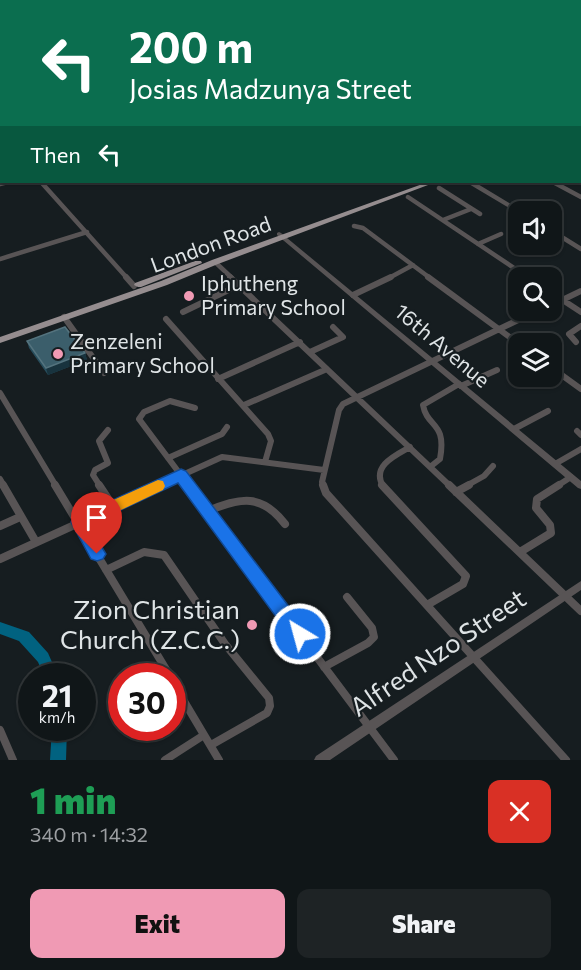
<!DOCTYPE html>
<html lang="en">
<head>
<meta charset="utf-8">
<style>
	:root { --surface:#101618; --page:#1e2325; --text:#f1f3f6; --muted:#9c9fa2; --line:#303537; --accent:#f09ab4 }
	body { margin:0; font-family:Commissioner,sans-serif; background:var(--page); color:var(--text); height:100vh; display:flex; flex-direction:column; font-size:22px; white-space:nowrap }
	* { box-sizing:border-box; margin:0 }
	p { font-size:20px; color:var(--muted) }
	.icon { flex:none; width:33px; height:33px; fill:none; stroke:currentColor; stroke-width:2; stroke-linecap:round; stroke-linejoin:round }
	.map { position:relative; height:760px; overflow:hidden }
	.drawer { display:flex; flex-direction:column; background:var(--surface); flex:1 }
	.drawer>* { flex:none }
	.top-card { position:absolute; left:0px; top:0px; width:582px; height:183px; box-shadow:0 2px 4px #0004,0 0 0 2px var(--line); background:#0b6e4f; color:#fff; overflow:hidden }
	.fabs { position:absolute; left:508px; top:201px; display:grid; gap:12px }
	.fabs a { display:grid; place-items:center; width:54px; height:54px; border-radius:12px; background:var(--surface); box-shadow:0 2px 4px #0004,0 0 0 2px var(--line); font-size:30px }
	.speed { position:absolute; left:18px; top:663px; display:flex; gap:12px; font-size:30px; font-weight:700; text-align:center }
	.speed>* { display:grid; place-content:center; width:78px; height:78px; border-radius:50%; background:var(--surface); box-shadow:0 2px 4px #0004,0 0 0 2px var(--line); line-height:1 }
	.speed small { font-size:15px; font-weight:400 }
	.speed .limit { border:9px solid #d22; background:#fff; color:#111 }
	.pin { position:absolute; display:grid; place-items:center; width:51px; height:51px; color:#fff; margin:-62px -26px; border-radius:50% 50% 50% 0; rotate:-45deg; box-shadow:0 0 6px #0007 }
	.pin .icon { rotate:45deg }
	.me { position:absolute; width:66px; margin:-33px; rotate:323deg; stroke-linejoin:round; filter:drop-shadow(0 0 4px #0008) }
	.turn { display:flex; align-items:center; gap:21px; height:126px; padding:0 30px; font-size:27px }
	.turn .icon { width:78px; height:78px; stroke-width:2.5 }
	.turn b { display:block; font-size:42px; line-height:51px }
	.then { display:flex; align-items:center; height:57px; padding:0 30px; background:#0003; gap:12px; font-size:22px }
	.round { display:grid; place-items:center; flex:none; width:63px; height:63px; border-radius:12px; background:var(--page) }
	.headline { display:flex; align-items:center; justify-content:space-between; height:102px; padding:0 30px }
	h1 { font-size:36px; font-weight:800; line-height:45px; color:#1e9e55 }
	.button { display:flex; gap:12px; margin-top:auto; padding:12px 30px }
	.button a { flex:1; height:69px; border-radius:12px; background:var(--accent); color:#111; font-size:24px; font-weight:800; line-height:69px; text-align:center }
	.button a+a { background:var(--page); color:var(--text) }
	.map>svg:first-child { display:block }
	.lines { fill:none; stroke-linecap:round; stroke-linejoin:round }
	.stream { stroke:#44899f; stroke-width:1.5 }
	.river { fill:#016280; fill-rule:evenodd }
	.minor-far3 { stroke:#585455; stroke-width:4 }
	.minor-far2 { stroke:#585455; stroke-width:4.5 }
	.minor-far1 { stroke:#585455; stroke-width:6 }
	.minor { stroke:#585455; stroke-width:8 }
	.tertiary { fill:#585455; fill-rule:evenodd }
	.secondary { fill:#7a7476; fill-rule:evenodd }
	.primary { fill:#958d8f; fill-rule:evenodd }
	.wall { fill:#274d5c }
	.shaded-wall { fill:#18333e }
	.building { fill:#3b5e6b; stroke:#54737e; stroke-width:1.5 }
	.route { fill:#1a73e8; stroke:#114b97; stroke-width:1.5 }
	.slow { fill:#f59e0b }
	.poi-dot { fill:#f09ab4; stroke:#161d20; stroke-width:2 }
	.labels { text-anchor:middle; stroke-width:4.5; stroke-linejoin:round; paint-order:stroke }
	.street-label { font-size:21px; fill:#dfe4e6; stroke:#161d20 }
	.poi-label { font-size:21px; fill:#dfe4e6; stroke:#161d20; text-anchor:start }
	.near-poi-label { font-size:26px; fill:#dfe4e6; stroke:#161d20; text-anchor:end }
	.near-street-label { font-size:26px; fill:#dfe4e6; stroke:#161d20 }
</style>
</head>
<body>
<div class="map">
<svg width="581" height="760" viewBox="0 0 581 760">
	<rect width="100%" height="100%" fill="#161d20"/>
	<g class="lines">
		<!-- stream -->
		<path class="stream" d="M27,2L34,0"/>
		<!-- river -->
		<path class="river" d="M0,622L29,632L48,653L58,676H44L38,662L19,641L0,634Z
			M52,728H67L66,760H50Z"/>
		<!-- minor-far3 -->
		<path class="minor-far3" d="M190,0L193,2
			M370,0L374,2
			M407,0L411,2
			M134,2L142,0
			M265,2L268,0
			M352,2L358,0
			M508,2L511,0"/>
		<!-- minor-far2 -->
		<path class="minor-far2" d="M41,182L127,278
			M470,182L520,212
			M553,182L581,197
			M0,184L8,182
			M439,188L480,214
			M408,197L529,278
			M443,220L471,209
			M354,226L363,228L430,278
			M552,231L581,249
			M478,244L501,234
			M0,259L87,232
			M215,262L232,278
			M389,278L413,265"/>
		<!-- minor-far1 -->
		<path class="minor-far1" d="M126,277L134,286
			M230,277L450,486
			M428,277L519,344
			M527,277L529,278
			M552,293L581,312
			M353,295L391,277
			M552,305L581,291
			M183,312L239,285
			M64,317L104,373
			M166,319L268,434L271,441L265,462
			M576,342L569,334L581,326
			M310,352L343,337L333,327
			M552,368L581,389
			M218,379L300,342
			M461,386L497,370
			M0,393L56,486
			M244,405L327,369
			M514,429L548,411
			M577,431L581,435
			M168,458L222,434L227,427
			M555,464L581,449
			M430,467L440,459C447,421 427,428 423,405L459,384
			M0,479L4,486
			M100,486L93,475L95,470L108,463L99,441L108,430
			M158,486L222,457L324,470
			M189,486L139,419L144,412L170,401L195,408
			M324,486L322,482L339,410L343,404L539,310
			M383,486C371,466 396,455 410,447
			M466,486L484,476L493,466
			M557,486L571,477"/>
		<!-- minor -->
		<path class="minor" d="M3,485L36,542
			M55,485L170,676
			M99,485L113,506
			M188,485L394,760
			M323,485L326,493L566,760
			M382,485L466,576L463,584L427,605
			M449,485L581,611
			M456,492L469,485
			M208,511C241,497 262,494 285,524
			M0,526L20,517
			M520,552L551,533L550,525L536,508L537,499L559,485
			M0,559L162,485
			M106,570L144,552L164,555L225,644L269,698L270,706L267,713L211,745
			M324,667L368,643L374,637L372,628L347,597
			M172,681L219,760
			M0,730L13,760
			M165,760L204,735"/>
		<!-- tertiary -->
		<path class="tertiary" d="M279,232L281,233L581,481V489L578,488L277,235V233Z
			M581,581V590L330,760H314L316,756Z"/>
		<!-- secondary -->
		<path class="secondary" d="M580,8H581V10H580Z
			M0,72H2V74H0Z"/>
		<!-- primary -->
		<path class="primary" d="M580,129H581V133H580Z
			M428,182H436L218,264L167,285L0,343V337L161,281L212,260Z
			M195,261H201L202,263L141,287H138L134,285L135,283Z"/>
	</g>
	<!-- wall -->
	<path class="wall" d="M27,341L85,353L87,360L48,375L29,348Z"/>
	<!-- shaded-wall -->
	<path class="shaded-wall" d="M85,353L87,360L48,375L46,368Z"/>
	<!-- building -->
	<path class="building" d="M65,327L85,353L46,368L27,341Z"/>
	<!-- route -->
	<path class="route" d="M181,469L186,471L306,629L309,634L306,640L300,643L293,640L178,483L89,525L106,554L103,559L97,561L91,559L71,522L73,518Z"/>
	<!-- slow -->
	<path class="slow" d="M158,480L163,481L165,486L163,490L100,520L95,522L89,520L87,515L89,511Z"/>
	<!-- markers -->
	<g class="poi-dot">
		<circle cx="189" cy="296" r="6"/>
		<circle cx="58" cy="354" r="6"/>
		<circle cx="252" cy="625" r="6"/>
	</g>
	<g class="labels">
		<!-- street labels -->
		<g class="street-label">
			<text transform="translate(211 245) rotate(-20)" y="7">London Road</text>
			<text transform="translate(442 346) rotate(40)" y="7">16th Avenue</text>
		</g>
		<!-- poi labels -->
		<g class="poi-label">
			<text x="201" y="291">Iphutheng<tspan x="201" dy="24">Primary School</tspan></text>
			<text x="70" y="349">Zenzeleni<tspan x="70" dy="24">Primary School</tspan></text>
		</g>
		<!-- near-poi labels -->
		<g class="near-poi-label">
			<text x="240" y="619">Zion Christian<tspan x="240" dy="30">Church (Z.C.C.)</tspan></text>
		</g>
		<!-- near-street labels -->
		<g class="near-street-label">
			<text transform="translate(438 653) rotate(-34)" y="9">Alfred Nzo Street</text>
		</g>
	</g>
</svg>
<div class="fabs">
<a><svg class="icon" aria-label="sound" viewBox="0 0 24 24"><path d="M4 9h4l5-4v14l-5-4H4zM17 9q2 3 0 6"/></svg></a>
<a><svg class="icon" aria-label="search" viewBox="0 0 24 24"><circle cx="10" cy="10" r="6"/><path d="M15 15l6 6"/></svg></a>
<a><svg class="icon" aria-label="layers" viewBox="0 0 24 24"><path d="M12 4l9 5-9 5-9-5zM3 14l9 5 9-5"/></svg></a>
</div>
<div class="speed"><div>21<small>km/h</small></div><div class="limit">30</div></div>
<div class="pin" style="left:97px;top:554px;background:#d93025"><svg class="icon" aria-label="arrive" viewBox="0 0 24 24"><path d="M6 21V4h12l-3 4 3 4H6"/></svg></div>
<svg class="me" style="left:300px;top:634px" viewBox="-20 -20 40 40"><circle r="17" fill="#1a73e8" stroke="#fff" stroke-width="3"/><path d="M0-11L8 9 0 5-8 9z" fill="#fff"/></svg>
<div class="top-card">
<div class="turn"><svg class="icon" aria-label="left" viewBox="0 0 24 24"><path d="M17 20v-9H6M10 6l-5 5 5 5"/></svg><div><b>200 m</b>Josias Madzunya Street</div></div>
<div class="then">Then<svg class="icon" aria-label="left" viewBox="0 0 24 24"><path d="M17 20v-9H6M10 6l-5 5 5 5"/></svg></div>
</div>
</div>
<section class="drawer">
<div class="headline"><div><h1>1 min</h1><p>340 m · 14:32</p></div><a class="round" style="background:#d93025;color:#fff"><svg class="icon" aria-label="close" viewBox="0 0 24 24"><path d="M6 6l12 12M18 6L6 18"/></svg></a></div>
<div class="button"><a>Exit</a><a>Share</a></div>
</section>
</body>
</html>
